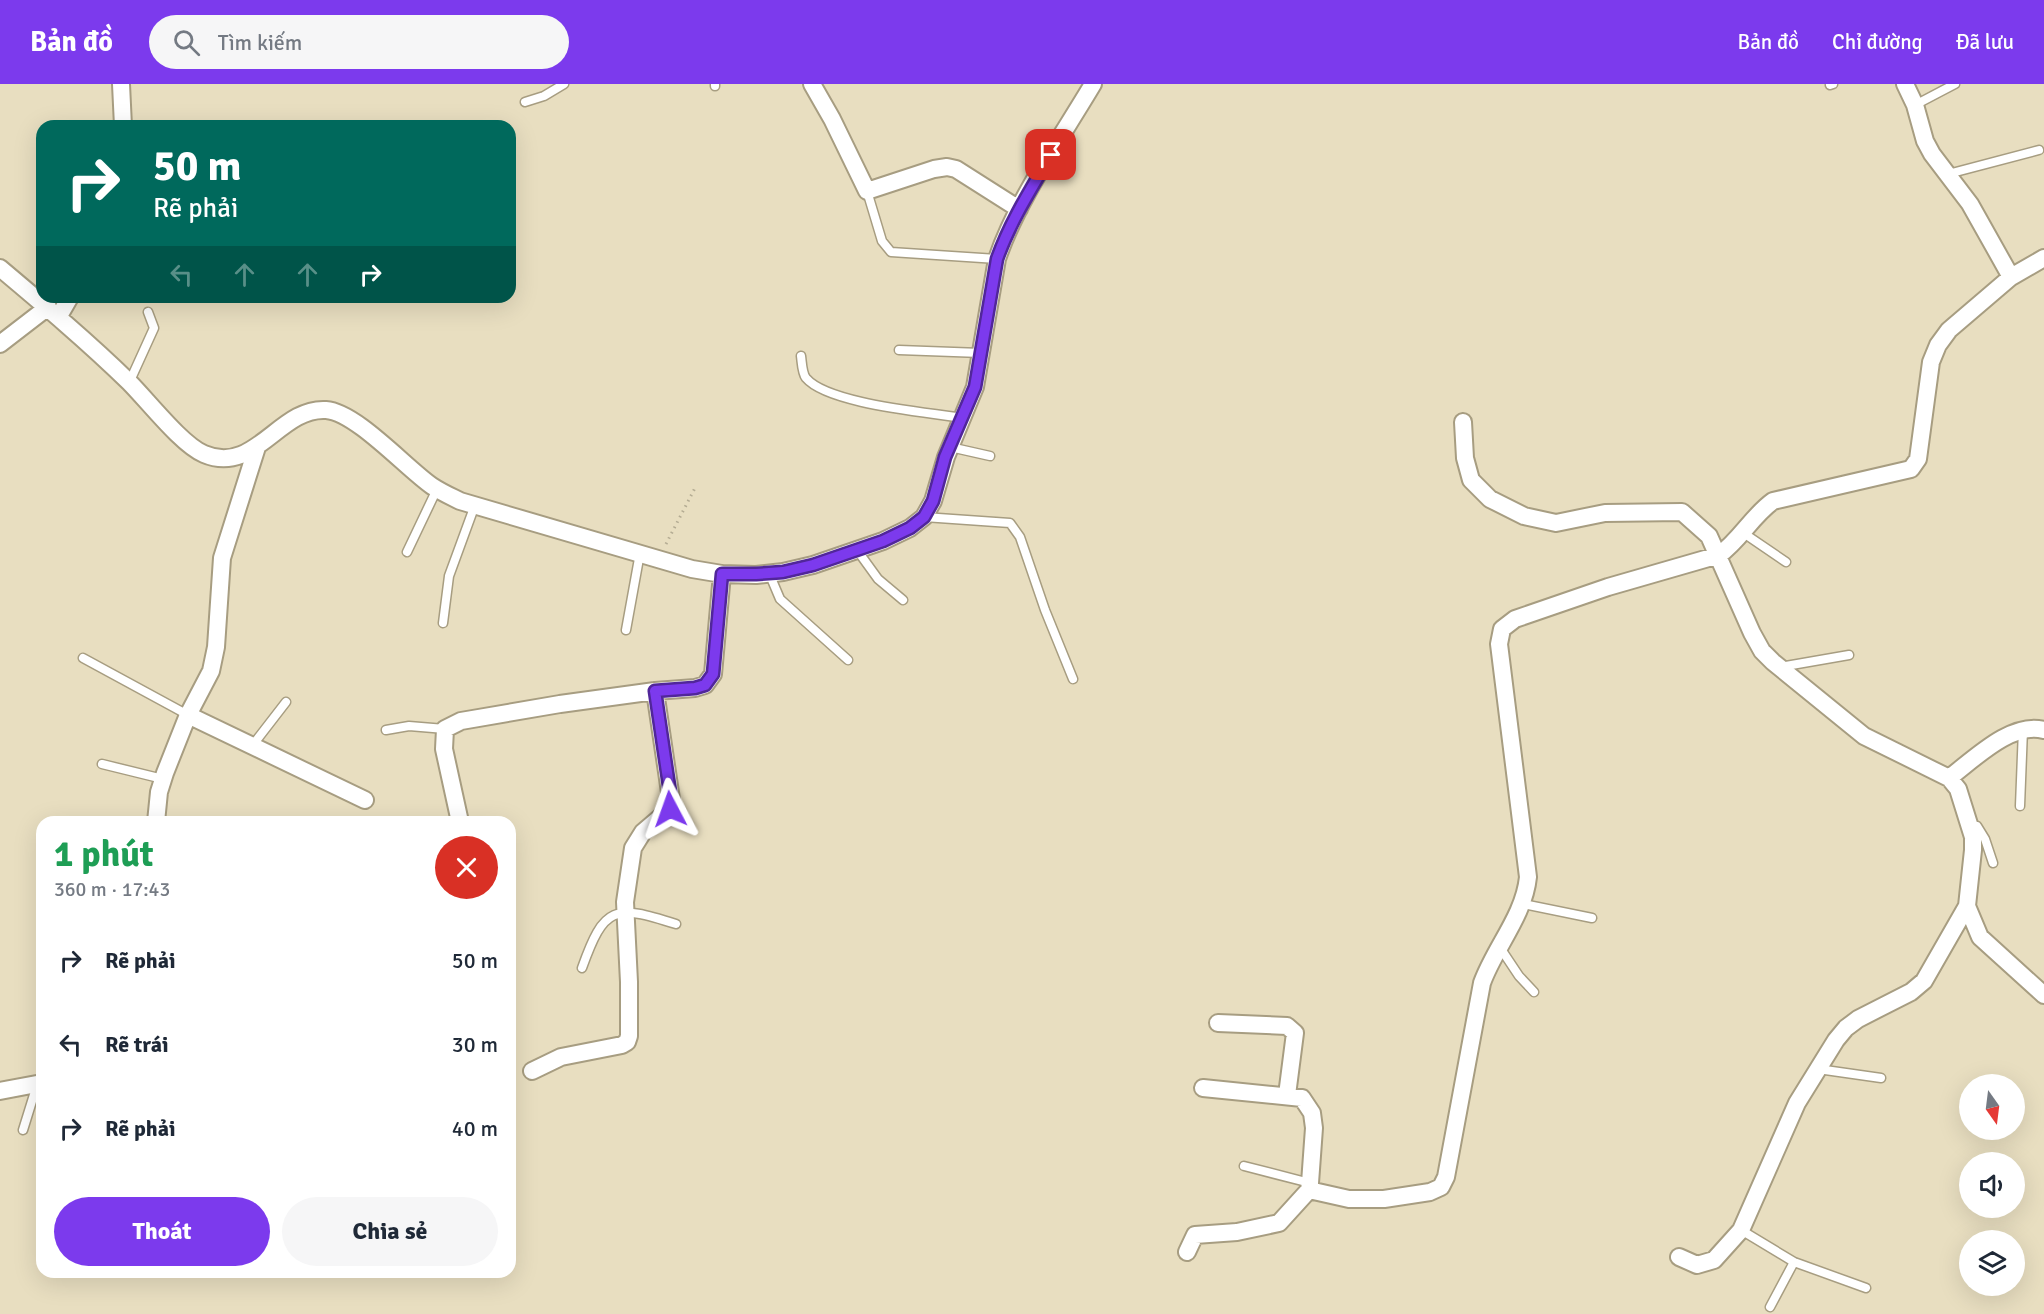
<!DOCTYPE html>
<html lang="vi">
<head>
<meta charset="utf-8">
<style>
	:root { --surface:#fff; --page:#f6f6f7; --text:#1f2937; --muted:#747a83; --accent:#7c3aed }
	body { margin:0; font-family:Signika,sans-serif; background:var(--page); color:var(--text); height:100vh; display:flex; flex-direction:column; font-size:22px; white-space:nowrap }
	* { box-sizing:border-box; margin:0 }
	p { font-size:20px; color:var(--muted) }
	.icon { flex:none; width:33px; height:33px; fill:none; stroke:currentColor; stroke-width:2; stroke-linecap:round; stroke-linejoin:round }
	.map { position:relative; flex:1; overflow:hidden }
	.side { position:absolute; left:36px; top:732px; width:480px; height:462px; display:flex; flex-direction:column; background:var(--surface); border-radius:18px; box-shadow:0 6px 24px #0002 }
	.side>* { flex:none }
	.hud { position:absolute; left:36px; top:36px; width:480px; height:183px; border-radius:18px; box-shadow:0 6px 24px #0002; background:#00695c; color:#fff; overflow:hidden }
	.needle { width:39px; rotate:166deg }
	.buttons { position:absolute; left:1959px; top:990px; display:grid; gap:12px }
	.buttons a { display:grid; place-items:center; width:66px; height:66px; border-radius:50%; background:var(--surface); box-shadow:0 6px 24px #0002; font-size:30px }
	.pin { position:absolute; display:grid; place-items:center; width:51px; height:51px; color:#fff; margin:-26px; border-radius:12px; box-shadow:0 3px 9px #0006 }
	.me { position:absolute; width:66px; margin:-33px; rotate:356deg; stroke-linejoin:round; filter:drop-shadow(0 0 4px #0008) }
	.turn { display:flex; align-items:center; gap:21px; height:126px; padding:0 18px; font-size:27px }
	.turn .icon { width:78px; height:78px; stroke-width:2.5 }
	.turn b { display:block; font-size:42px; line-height:51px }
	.lanes { display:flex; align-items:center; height:57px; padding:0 18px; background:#0003; justify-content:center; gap:30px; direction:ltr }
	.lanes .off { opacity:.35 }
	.round { display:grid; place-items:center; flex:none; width:63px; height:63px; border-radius:32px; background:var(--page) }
	.overview { display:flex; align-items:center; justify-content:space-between; height:102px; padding:0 18px }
	h1 { font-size:36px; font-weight:700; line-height:45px; color:#1e9e55 }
	.cta { display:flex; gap:12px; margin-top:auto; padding:12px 18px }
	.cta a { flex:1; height:69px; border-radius:36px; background:var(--accent); color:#fff; font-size:24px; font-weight:700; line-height:69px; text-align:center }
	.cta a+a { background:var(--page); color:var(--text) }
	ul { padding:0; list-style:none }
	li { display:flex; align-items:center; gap:18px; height:84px; padding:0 18px }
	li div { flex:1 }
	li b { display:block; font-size:22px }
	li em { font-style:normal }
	header { display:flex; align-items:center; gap:36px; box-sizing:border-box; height:84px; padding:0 30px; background:var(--accent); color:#fff }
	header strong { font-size:28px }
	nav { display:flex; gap:33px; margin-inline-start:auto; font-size:21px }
	.search { width:420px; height:54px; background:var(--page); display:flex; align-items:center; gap:15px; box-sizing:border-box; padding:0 21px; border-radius:33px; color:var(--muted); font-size:22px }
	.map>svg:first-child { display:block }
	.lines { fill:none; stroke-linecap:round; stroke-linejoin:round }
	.service-casing { stroke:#a79d81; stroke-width:11 }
	.minor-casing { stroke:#a79d81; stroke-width:20 }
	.path { stroke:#b4ac93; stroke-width:3; stroke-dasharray:1.5 4.5; stroke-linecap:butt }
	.service { stroke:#fff; stroke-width:8 }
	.minor { stroke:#fff; stroke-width:16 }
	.route-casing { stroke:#51269a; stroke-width:15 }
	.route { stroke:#7c3aed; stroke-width:10 }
</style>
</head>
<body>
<header>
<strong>Bản đồ</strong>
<div class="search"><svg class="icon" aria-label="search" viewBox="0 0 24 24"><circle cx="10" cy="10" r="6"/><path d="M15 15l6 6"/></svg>Tìm kiếm</div>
<nav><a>Bản đồ</a><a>Chỉ đường</a><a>Đã lưu</a></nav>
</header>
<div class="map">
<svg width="2044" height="1230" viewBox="0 0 2044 1230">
	<rect width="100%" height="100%" fill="#e8dec0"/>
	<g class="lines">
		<!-- service casing -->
		<g class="service-casing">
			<path id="service" d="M1830,1L1833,0
				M715,2V0
				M525,18L544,12L564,0
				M1915,21L1955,0
				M1948,90L2039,66
				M867,107L882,157L891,168L997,175
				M899,266L981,269
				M801,272C802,279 802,289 806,294C828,320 927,328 962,334
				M129,299L154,244L148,228
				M950,363L990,372
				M924,433L1010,439L1020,453L1045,526L1073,595
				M1742,448L1786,478
				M857,466L878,495L903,516
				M407,468L437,405
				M769,489L780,515L848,576
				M443,539L449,492L475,421
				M626,546L640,469
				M83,574L188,631
				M1780,583L1849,571
				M386,646L409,642L445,645
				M252,662L286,618
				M102,680L163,695
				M2020,722L2023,645
				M1970,741L1977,742L1985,755L1993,779
				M1523,820L1592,834
				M1499,862L1519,892L1534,908
				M582,884C604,822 614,820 676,840
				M1818,985L1881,994
				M23,1046L37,1001
				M1244,1082L1310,1099
				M1741,1146L1794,1178L1866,1204
				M1770,1223L1794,1178"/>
		</g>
		<!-- minor casing -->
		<g class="minor-casing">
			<path id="minor" d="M121,0L123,42
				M812,0L832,35L867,107L934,85L947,83L956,85L1019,125
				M1905,0L1915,21L1925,57L1932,70L1970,120L2011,193
				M0,184C44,221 88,258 129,298C148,317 182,361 204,370C255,392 279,323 326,326C356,328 406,384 432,402C441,408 450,412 460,417L692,485L722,490L756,491L783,488L813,481L883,457L910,444L924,433L933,417L946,373L975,303L997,175C1017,116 1061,54 1093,0
				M59,232L70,213
				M0,260L48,223
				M1463,338L1465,374L1471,396L1490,415L1524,432L1556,439L1605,429L1682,428L1709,452L1752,549L1762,567L1773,578L1864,652L1949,694L1958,705L1973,753V766L1967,822L1980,853L2044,911
				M188,631L365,716
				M1949,694C1974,675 2012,637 2044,646
				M156,738L159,708L165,689L188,631L211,587L216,563L222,474L257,363
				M460,738L444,665L445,645L461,637L560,620L655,607L695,604L705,601L713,590L722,490
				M1218,939L1287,942L1295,949L1287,1011
				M532,987L561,973L622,961L627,958L629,952V898L625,818L633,764L643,748L670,725L671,715L655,607
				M0,1007L42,999
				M1309,1106L1349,1115H1384L1430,1108L1441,1103L1446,1093L1482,899C1495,863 1524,832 1528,793L1499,560L1502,545L1515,535L1608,503L1719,471C1740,456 1752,432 1773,417L1911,385L1918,375L1931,278L1938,261L1949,246L2011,193L2044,174
				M1187,1168L1195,1151L1237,1148L1279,1139L1309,1106L1310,1099L1314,1044L1312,1029L1302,1014L1203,1004
				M1679,1173L1697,1181L1714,1176L1741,1146L1797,1019L1836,956L1846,944L1858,935L1911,908L1924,897L1967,822"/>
		</g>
		<!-- path -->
		<path class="path" d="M666,460L696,402"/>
		<!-- service -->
		<use href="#service" class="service"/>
		<!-- minor -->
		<use href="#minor" class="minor"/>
	</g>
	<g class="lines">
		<!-- route casing -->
		<g class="route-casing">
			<path id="route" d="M670,725L671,715L655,607L695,604L705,601L713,590L722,490H756L783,488L813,481L883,457L910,444L924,433L933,417L945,373L975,303L997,175C1010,138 1031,105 1051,71"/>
		</g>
		<!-- route -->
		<use href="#route" class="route"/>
	</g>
</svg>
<div class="buttons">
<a><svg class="needle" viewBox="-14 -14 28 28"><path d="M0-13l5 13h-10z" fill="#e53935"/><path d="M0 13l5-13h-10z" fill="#747a83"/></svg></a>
<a><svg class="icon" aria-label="sound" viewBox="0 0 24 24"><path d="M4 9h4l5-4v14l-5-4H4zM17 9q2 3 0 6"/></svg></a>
<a><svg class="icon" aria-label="layers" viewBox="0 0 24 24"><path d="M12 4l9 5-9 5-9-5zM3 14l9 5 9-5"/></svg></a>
</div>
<div class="pin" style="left:1051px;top:71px;background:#d93025"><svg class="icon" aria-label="arrive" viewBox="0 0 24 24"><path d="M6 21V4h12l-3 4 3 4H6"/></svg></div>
<svg class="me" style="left:670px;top:725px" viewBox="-20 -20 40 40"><path d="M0-17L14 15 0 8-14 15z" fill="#7c3aed" stroke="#fff" stroke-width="4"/></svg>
<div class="hud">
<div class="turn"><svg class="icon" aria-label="right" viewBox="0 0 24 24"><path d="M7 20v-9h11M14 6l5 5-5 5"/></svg><div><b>50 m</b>Rẽ phải</div></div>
<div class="lanes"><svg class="icon off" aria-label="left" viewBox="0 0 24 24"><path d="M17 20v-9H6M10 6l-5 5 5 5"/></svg><svg class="icon off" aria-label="ahead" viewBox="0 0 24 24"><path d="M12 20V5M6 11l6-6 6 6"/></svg><svg class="icon off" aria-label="ahead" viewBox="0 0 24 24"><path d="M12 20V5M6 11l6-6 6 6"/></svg><svg class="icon" aria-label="right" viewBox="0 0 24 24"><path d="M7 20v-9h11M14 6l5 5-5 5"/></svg></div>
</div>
<section class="side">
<div class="overview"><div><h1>1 phút</h1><p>360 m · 17:43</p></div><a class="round" style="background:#d93025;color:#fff"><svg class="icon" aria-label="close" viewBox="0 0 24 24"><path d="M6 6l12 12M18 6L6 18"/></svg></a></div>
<ul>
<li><svg class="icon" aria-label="right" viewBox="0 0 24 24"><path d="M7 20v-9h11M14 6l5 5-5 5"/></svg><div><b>Rẽ phải</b></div><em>50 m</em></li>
<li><svg class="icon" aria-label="left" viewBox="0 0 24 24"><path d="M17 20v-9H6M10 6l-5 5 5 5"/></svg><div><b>Rẽ trái</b></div><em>30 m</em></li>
<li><svg class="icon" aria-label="right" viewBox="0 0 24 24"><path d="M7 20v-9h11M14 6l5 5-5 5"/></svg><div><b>Rẽ phải</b></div><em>40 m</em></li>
</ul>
<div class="cta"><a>Thoát</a><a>Chia sẻ</a></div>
</section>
</div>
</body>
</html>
